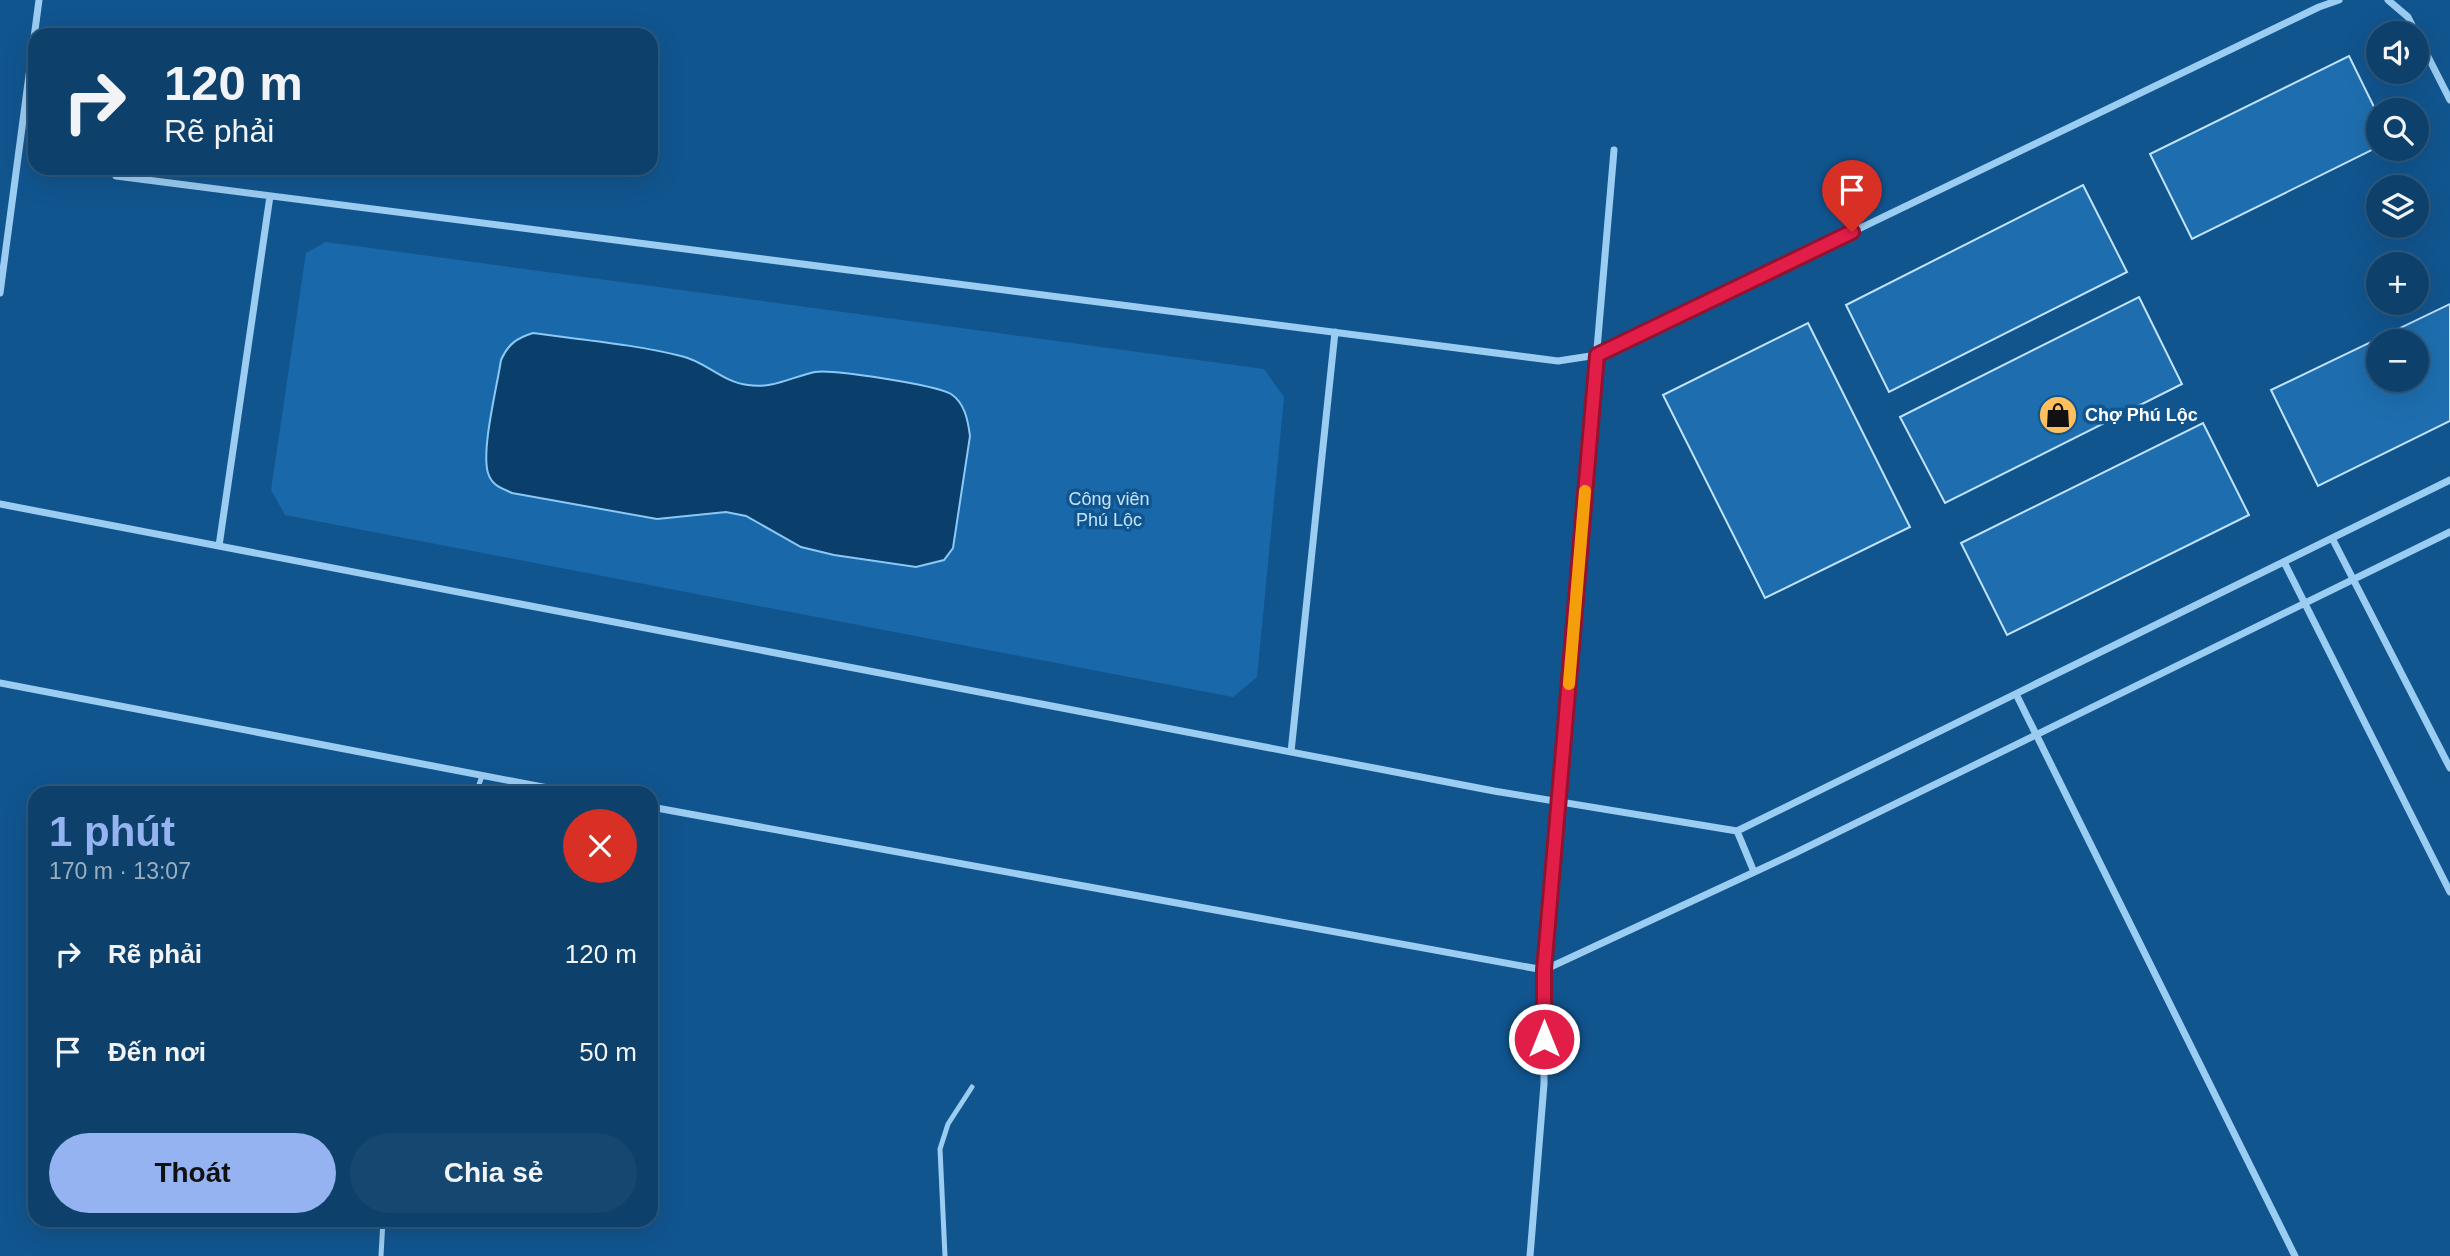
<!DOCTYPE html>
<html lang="vi">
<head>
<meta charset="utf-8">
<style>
	:root { --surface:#0d406b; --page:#164771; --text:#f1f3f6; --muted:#9aafc1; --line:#2d597e; --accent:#95b2f1 }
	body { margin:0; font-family:Helvetica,sans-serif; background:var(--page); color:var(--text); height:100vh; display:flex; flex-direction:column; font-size:26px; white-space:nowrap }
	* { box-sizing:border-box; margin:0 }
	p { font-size:23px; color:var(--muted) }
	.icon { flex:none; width:38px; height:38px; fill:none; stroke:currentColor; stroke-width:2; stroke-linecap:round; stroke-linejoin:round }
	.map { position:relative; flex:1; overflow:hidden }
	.sheet { position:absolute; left:28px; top:786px; width:630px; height:441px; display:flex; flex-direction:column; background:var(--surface); border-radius:21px; box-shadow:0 7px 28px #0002,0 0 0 2px var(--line) }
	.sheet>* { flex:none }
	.top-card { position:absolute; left:28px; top:28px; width:630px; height:147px; border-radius:21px; box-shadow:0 7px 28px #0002,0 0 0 2px var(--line); background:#0d406b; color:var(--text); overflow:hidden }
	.controls { position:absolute; left:2366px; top:21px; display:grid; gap:14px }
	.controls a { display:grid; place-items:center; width:63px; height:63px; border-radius:50%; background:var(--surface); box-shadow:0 7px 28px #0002,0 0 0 2px var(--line); font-size:35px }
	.pin { position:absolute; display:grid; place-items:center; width:60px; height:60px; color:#fff; margin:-72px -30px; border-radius:50% 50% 50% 0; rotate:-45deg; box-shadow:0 0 7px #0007 }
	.pin .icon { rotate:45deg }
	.me { position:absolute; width:77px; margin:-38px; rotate:0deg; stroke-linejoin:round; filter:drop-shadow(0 0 5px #0008) }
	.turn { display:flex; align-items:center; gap:24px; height:147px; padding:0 21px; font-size:32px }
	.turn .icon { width:91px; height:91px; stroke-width:2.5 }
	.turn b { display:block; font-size:49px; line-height:60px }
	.round { display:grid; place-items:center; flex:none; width:74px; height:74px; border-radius:37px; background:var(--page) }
	.overview { display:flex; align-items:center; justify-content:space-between; height:119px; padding:0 21px }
	h1 { font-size:42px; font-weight:800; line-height:52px; color:var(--accent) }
	.cta { display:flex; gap:14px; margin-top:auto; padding:14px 21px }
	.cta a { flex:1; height:80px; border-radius:42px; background:var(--accent); color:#111; font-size:28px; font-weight:800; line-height:80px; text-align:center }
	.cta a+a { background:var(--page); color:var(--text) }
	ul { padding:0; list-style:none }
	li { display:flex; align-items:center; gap:21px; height:98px; padding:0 21px }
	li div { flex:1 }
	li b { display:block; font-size:26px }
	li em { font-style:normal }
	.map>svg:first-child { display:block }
	.green { fill:#1969aa }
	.water { fill:#0a3e6b; stroke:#8cc8f6; stroke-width:2 }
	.building { fill:#1e6eaf; stroke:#c2e3fd; stroke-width:2; fill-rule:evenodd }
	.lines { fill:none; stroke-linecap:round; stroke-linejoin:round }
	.service { stroke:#9bccf2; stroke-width:5 }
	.minor { stroke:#9bccf2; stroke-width:7 }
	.route-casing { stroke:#92132f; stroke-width:18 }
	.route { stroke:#e11d48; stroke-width:12 }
	.slow { stroke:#f59e0b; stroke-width:12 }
	.labels { text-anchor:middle; stroke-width:7; stroke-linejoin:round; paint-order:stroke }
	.poi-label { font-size:18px; font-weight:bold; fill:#fff; stroke:#11558f; text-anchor:start }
	.park-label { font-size:18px; fill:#c2e3fd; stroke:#11558f }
</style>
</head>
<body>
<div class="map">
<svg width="2450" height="1256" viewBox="0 0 2450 1256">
	<rect width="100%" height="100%" fill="#11558f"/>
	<!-- green -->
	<path class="green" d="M326,242L1264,369L1284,397L1257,677L1233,697L285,515L271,490L306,253Z"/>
	<!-- water -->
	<path class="water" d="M533,333C582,340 633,344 681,356C705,361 722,382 748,385C773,389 791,377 815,372C832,369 936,385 951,394C965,403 968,421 970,436L953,548L944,560L916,567L834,555L801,547L746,516L726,512L657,519L512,493C502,488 492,486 488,473C481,450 497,387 501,360C508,344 517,338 533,333Z"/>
	<!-- building -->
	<path class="building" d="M2349,56L2378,115V147L2192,239L2150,154Z
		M2083,185L2127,272L1889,392L1846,305Z
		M2139,297L2182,384L1945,503L1900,417Z
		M2450,304V421L2318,486L2271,390ZM2378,341H2417V380H2378Z
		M1808,323L1910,527L1765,598L1663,395Z
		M2203,423L2249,515L2007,635L1961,543Z"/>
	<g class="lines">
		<!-- service -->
		<path class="service" d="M476,793L482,776
			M381,1256L383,1220
			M945,1256L940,1149L948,1124L972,1087"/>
		<!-- minor -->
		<path class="minor" d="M2388,0L2408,17L2416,33
			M2417,35L2450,100
			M116,176L1558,361L1597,355L2319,7L2339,0
			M0,293L39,0
			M0,504L1494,791L1737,831L2450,480
			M2332,538L2450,768
			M219,546L270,196
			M2284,562L2450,892
			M0,683L574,793
			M2016,694L2295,1256
			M1291,752L1335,332
			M651,807L1544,970L1793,854L2450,532
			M1737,831L1754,872
			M1530,1256L1544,1084V970L1614,150"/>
	</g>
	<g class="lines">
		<!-- route casing -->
		<g class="route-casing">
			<path id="route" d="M1544,1039V970L1597,355L1852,232"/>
		</g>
		<!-- route -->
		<use href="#route" class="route"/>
		<!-- slow -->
		<path class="slow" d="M1569,684L1585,491"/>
	</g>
	<!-- icons -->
	<defs>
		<g id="shop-disc" transform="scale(2.0125)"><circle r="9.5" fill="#ffbf5c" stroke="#11558f"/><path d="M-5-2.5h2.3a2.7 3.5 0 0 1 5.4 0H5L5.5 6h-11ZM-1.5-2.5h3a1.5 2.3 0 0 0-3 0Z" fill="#111"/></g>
	</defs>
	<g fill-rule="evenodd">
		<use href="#shop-disc" x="2058" y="415"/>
	</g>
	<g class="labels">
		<!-- poi labels -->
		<g class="poi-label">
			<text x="2085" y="421">Chợ Phú Lộc</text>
		</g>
		<!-- park labels -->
		<g class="park-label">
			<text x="1109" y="505">Công viên<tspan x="1109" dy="21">Phú Lộc</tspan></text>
		</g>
	</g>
</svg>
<div class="controls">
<a><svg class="icon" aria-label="sound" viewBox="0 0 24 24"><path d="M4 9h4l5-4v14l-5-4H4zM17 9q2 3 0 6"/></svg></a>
<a><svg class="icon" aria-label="search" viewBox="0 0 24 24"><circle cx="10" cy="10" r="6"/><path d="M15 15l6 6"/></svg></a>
<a><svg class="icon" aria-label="layers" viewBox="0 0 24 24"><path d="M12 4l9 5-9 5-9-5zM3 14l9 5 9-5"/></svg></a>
<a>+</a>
<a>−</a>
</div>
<div class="pin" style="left:1852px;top:232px;background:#d93025"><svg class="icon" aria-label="arrive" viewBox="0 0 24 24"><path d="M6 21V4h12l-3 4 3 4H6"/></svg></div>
<svg class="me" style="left:1544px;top:1039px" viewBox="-20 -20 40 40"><circle r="17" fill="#e11d48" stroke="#fff" stroke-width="3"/><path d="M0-11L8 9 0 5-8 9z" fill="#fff"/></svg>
<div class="top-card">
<div class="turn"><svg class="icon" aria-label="right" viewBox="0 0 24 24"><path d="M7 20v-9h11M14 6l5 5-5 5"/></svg><div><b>120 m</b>Rẽ phải</div></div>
</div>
<section class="sheet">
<div class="overview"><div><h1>1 phút</h1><p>170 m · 13:07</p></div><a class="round" style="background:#d93025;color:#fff"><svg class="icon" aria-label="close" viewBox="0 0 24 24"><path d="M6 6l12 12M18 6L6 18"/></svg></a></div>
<ul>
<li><svg class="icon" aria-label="right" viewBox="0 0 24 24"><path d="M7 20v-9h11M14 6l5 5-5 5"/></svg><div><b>Rẽ phải</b></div><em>120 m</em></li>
<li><svg class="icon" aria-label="arrive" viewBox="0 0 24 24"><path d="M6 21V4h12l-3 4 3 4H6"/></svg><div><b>Đến nơi</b></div><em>50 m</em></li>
</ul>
<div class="cta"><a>Thoát</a><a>Chia sẻ</a></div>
</section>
</div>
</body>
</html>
